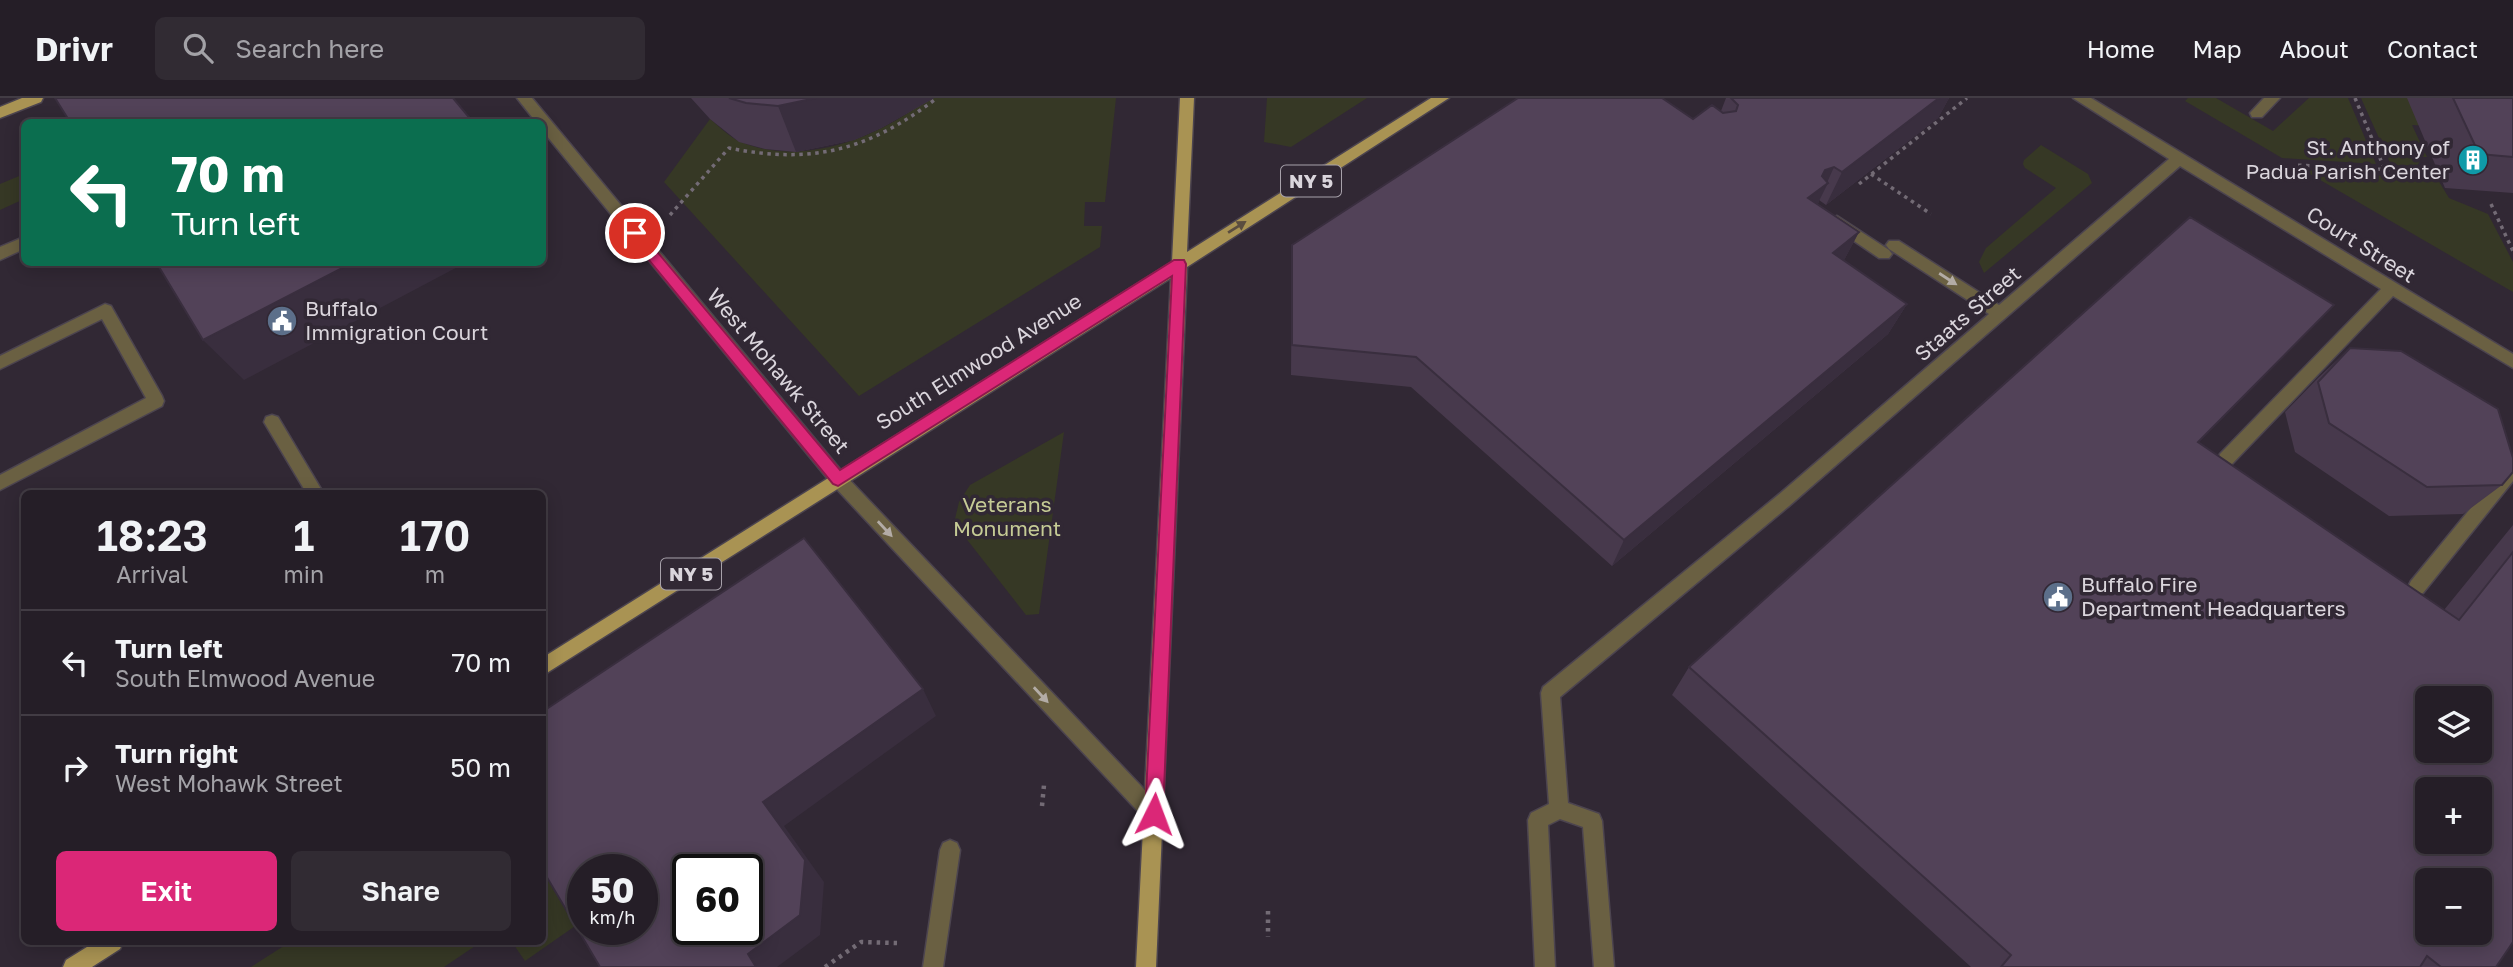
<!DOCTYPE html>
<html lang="en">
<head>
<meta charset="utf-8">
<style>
	:root { --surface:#251e27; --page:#312b33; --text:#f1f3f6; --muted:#a3a2a7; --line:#423c44; --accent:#db2777 }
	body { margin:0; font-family:"Golos Text",sans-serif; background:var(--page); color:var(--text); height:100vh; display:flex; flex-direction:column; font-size:26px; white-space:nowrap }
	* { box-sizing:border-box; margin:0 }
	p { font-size:23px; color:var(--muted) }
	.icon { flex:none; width:38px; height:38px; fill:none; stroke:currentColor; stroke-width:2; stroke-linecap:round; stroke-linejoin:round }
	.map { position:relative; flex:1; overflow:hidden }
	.sheet { position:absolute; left:21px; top:392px; width:525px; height:455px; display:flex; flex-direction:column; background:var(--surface); border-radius:10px; box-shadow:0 4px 18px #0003,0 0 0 2px var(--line) }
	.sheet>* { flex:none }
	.banner { position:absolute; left:21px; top:21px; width:525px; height:147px; border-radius:10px; box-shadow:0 4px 18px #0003,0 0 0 2px var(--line); background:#0b6e4f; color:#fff; overflow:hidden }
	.tools { position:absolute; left:2415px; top:588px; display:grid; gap:14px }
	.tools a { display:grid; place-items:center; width:77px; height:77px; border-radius:10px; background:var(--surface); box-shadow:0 4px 18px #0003,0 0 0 2px var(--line); font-size:35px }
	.speed { position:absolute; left:567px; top:756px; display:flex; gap:14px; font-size:35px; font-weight:700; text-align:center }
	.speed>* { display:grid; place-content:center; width:91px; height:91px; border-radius:50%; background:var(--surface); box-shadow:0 4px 18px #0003,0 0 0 2px var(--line); line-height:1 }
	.speed small { font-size:18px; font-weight:400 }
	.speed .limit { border:4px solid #111; border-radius:10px; background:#fff; color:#111 }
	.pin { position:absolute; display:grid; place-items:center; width:60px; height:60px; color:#fff; margin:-30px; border:4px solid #fff; border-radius:50%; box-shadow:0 2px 7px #0007 }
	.me { position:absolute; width:77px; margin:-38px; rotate:3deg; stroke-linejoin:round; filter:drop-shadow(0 0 5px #0008) }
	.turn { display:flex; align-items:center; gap:24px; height:147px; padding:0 35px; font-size:32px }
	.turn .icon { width:91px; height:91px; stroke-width:2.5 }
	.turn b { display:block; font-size:49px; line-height:60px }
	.eta { display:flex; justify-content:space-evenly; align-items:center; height:119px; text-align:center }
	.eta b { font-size:42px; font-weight:600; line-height:49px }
	.cta { display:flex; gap:14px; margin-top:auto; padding:14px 35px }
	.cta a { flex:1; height:80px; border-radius:10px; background:var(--accent); color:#fff; font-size:28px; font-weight:600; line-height:80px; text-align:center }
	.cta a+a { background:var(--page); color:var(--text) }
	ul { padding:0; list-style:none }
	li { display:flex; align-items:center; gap:21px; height:105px; padding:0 35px; border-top:2px solid var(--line) }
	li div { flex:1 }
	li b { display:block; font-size:26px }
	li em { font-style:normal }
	header { display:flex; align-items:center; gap:42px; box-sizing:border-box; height:98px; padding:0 35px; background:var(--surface); border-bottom:2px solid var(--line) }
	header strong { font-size:33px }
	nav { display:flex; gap:38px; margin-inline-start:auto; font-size:24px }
	.search { width:490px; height:63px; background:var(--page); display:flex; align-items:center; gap:18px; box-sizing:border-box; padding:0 24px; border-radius:10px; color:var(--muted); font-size:26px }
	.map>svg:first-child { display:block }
	.green { fill:#363825 }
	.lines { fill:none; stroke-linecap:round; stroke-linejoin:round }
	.minor-casing { stroke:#4c444f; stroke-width:3 }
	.major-casing { stroke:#4c444f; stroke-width:3 }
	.path-far1 { stroke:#736b75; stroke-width:3.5; stroke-dasharray:3.5 4.5; stroke-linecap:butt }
	.path { stroke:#736b75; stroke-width:4.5; stroke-dasharray:3.5 5; stroke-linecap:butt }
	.minor { fill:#6a6042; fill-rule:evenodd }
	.major { fill:#a99353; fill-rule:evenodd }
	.wall { fill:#47394c }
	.shaded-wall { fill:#392e3e }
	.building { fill:#524258; stroke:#392e3e; stroke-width:2; fill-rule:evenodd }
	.oneway { fill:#5b4d3f }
	.oneway2 { fill:#b3aca6 }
	.route { fill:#db2777; stroke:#8e194d; stroke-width:2 }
	.labels { text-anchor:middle; stroke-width:7; stroke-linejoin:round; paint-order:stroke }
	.shield { fill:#312834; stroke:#a7a1aa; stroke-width:2 }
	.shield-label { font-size:19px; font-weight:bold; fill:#dad5dc }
	.poi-label { font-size:21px; fill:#dad5dc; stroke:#312834; text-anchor:start }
	.street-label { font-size:21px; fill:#dad5dc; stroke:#312834 }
	.park-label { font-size:21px; fill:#c5cb95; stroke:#312834 }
</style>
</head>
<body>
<header>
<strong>Drivr</strong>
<div class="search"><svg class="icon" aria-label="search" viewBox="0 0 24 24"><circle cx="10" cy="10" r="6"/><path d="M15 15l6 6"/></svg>Search here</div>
<nav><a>Home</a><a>Map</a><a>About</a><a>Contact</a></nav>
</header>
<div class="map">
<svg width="2513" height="869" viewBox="0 0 2513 869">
	<rect width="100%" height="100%" fill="#312834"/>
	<!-- green -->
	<path class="green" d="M929,0H1116L1105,104H1085L1084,128H1102L1100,149L859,298L664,84L710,21C720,29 730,40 741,44C803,70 880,39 929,0Z
		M1267,0H1367L1291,49L1264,44Z
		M2188,0H2216L2273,33L2309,0H2348L2376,66L2282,60L2185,3Z
		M2361,0H2436L2450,29L2412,27L2427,59H2422L2417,68L2391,67Z
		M2041,47L2088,76L2092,85L1984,175L1979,164L1986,150L2056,90L2025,70L2023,66L2024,62Z
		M2303,72L2438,82L2449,100L2488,116L2513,164V194Z
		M24,76V101L0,112V86Z
		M1064,334L1039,516L1026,517L954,425L959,404L970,387Z
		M543,766L578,826L525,863L512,844H542Z
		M290,844H481L444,869H251Z"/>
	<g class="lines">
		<!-- minor casing -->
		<g class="minor-casing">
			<path id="minor" d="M517,0H532L844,376L1161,709L1164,716L1161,723L1154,725L1147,723L832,386L542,32V24H536Z
				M2073,0H2091L2513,256V270L2393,198L2232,366H2220L2218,361L2220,356L2381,191L2180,68L1789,408L1560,599L1568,705L1599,716L1602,723L1614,869H1594L1583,729L1560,721L1548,727L1555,869H1535L1528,722L1531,715L1549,706L1541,595L1543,589L1777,398L1989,216L1889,151L1886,147L1889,143H1899L1999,207L2169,61Z
				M2264,0H2280L2262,19H2252L2250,15Z
				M1837,118L1889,152L1892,156L1889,160H1879L1832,128L1829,124L1832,120Z
				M24,139V151L0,162V149Z
				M105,206L111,208L162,298L164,303L162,308L0,392V377L146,300L102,221L0,271V258Z
				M272,317L278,319L324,396H307L264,324L266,319Z
				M2513,364V383L2423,495L2417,497L2411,495L2408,489L2411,483L2507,366Z
				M950,742L957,745L960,752L943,869H923L940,752L943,745Z"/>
		</g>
		<!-- major casing -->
		<g class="major-casing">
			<path id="major" d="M22,0H43L41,4L0,20V9Z
				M1180,0H1194L1187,154L1431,0H1449L1187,169L1156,869H1136L1171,180L542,578V560L1172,164Z
				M95,844H123L120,851L92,869H63L66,862Z"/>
		</g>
		<!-- path-far1 -->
		<path class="path-far1" d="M2355,0L2385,72
			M2292,71L2295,67L2434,74
			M1871,76L1931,116
			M1859,86L1967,0
			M2491,106L2513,153
			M670,117L729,50C813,67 869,52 937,0"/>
		<!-- path -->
		<path class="path" d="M1042,708L1044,687
			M1268,813V839
			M825,869L861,844L897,845"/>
		<!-- minor -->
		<use href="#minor" class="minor"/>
		<!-- major -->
		<use href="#major" class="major"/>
	</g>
	<!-- wall -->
	<path class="wall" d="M691,0H934L881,30L854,42L796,54L765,51L739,44L710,21Z
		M1726,0H1949L1938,20L1826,107L1819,102L1818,106L1859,134L1844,162L1907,206L1888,236L1612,468L1411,289L1291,277L1292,147L1693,21L1721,13Z
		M2407,0H2513V95L2445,90Z
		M2350,250L2502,387L2463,416L2389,418L2295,354L2285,314L2318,280Z
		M2198,344L2444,512L2513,427V844L2496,869H1971L1672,597L1689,569Z"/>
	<!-- shaded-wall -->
	<path class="shaded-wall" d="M816,0H934L881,30L854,42L796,54L778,8Z
		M1939,0H1949L1938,20L1826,107L1842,74Z
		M1834,69L1826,87L1828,85L1812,117L1808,100L1825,72Z
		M1859,134L1842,166L1833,155Z
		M354,164H467L244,282L203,242Z
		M1907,206L1888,236L1612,468L1624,442Z
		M923,591L936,618L784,728L824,784L820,837L777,869H756L748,856L763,704Z"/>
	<!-- building -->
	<path class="building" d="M55,0H453L473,24H70Z
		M729,0H816L778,8L746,5Z
		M1518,0H1662L1693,21L1712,7L1723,15L1736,13L1738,7L1731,0H1939L1842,74L1834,69L1825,72L1822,78L1828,85L1808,100L1859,134L1833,155L1907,206L1624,442L1416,259L1292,247V147Z
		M2453,0H2513V59L2479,56Z
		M2190,119L2334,207L2198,344L2459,522L2513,454V844L2496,869H2441L2427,858L2420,869H2001L2011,857L1689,569ZM2427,600H2480V653H2427ZM2427,691H2480V744H2427ZM2427,782H2480V835H2427Z
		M156,164H354L203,242Z
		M2350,250L2401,253L2498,311L2513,360V374L2502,387L2427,389L2329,325L2318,284Z
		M804,440L923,591L763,704L805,762L800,817L748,856L756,869H600L542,771V614ZM583,772H642V831H583ZM688,772H747V831H688Z"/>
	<!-- one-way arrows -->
	<defs><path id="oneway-solid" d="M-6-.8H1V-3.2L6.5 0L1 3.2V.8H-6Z" transform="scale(1.75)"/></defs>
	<use class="oneway" href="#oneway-solid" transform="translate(1237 129) rotate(-32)"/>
	<g class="oneway2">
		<use href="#oneway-solid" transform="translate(1948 181) rotate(33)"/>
		<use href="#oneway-solid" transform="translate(885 431) rotate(47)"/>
		<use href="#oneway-solid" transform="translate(1041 597) rotate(47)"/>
	</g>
	<!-- route -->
	<path class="route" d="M635,130L639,132L840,372L1174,162H1184L1186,166L1163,716L1160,723L1154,725L1147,723L1145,716L1172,178L838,388L833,386L630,139V132Z"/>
	<!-- icons -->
	<defs>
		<g id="building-disc" transform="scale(1.575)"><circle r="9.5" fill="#0f9aa8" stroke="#312834"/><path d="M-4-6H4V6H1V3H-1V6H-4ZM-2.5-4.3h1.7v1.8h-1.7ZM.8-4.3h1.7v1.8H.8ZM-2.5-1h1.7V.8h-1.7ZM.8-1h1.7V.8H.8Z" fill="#fff"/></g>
		<g id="civic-disc" transform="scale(1.575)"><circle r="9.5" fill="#5c6f8a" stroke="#312834"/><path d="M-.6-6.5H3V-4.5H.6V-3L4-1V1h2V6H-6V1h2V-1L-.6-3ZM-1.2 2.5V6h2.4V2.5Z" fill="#fff"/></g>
	</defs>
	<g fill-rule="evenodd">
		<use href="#building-disc" x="2473" y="62"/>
		<use href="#civic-disc" x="282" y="223"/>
		<use href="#civic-disc" x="2058" y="499"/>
	</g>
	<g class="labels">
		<!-- shield labels -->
		<g class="shield">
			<rect x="1281" y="67.5" width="60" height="31" rx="5"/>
			<rect x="661" y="460.5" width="60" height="31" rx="5"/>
		</g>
		<g class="shield-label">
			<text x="1311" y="90">NY 5</text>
			<text x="691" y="483">NY 5</text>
		</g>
		<!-- poi labels -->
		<g class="poi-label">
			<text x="2450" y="57" text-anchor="end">St. Anthony of<tspan x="2450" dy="24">Padua Parish Center</tspan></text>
			<text x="305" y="218">Buffalo<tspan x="305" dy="24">Immigration Court</tspan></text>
			<text x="2081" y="494">Buffalo Fire<tspan x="2081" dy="24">Department Headquarters</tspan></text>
		</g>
		<!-- street labels -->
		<g class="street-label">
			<text transform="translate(2361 147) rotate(32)" y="7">Court Street</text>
			<text transform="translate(1968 216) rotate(-41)" y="7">Staats Street</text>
			<text transform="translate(979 264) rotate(-32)" y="7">South Elmwood Avenue</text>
			<text transform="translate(778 273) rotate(50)" y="7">West Mohawk Street</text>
		</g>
		<!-- park labels -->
		<g class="park-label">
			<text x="1007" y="414">Veterans<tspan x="1007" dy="24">Monument</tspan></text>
		</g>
	</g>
</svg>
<div class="tools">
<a><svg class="icon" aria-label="layers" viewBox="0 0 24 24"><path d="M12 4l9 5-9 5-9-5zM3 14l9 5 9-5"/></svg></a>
<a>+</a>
<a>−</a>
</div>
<div class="speed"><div>50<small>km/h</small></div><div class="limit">60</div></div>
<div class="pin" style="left:635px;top:135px;background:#d93025"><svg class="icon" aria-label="arrive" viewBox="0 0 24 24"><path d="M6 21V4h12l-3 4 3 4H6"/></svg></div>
<svg class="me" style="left:1154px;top:716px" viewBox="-20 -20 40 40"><path d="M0-17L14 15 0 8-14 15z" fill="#db2777" stroke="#fff" stroke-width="4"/></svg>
<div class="banner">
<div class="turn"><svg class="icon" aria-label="left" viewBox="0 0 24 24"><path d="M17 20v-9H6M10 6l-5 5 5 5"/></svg><div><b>70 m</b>Turn left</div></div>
</div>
<section class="sheet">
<div class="eta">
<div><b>18:23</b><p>Arrival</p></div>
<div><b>1</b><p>min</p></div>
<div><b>170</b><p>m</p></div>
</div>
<ul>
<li><svg class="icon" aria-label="left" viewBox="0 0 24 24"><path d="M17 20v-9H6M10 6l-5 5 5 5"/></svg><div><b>Turn left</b><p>South Elmwood Avenue</p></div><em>70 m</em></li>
<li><svg class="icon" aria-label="right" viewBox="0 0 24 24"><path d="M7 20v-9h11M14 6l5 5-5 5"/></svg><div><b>Turn right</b><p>West Mohawk Street</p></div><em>50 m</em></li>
</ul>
<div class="cta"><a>Exit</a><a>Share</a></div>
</section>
</div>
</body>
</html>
